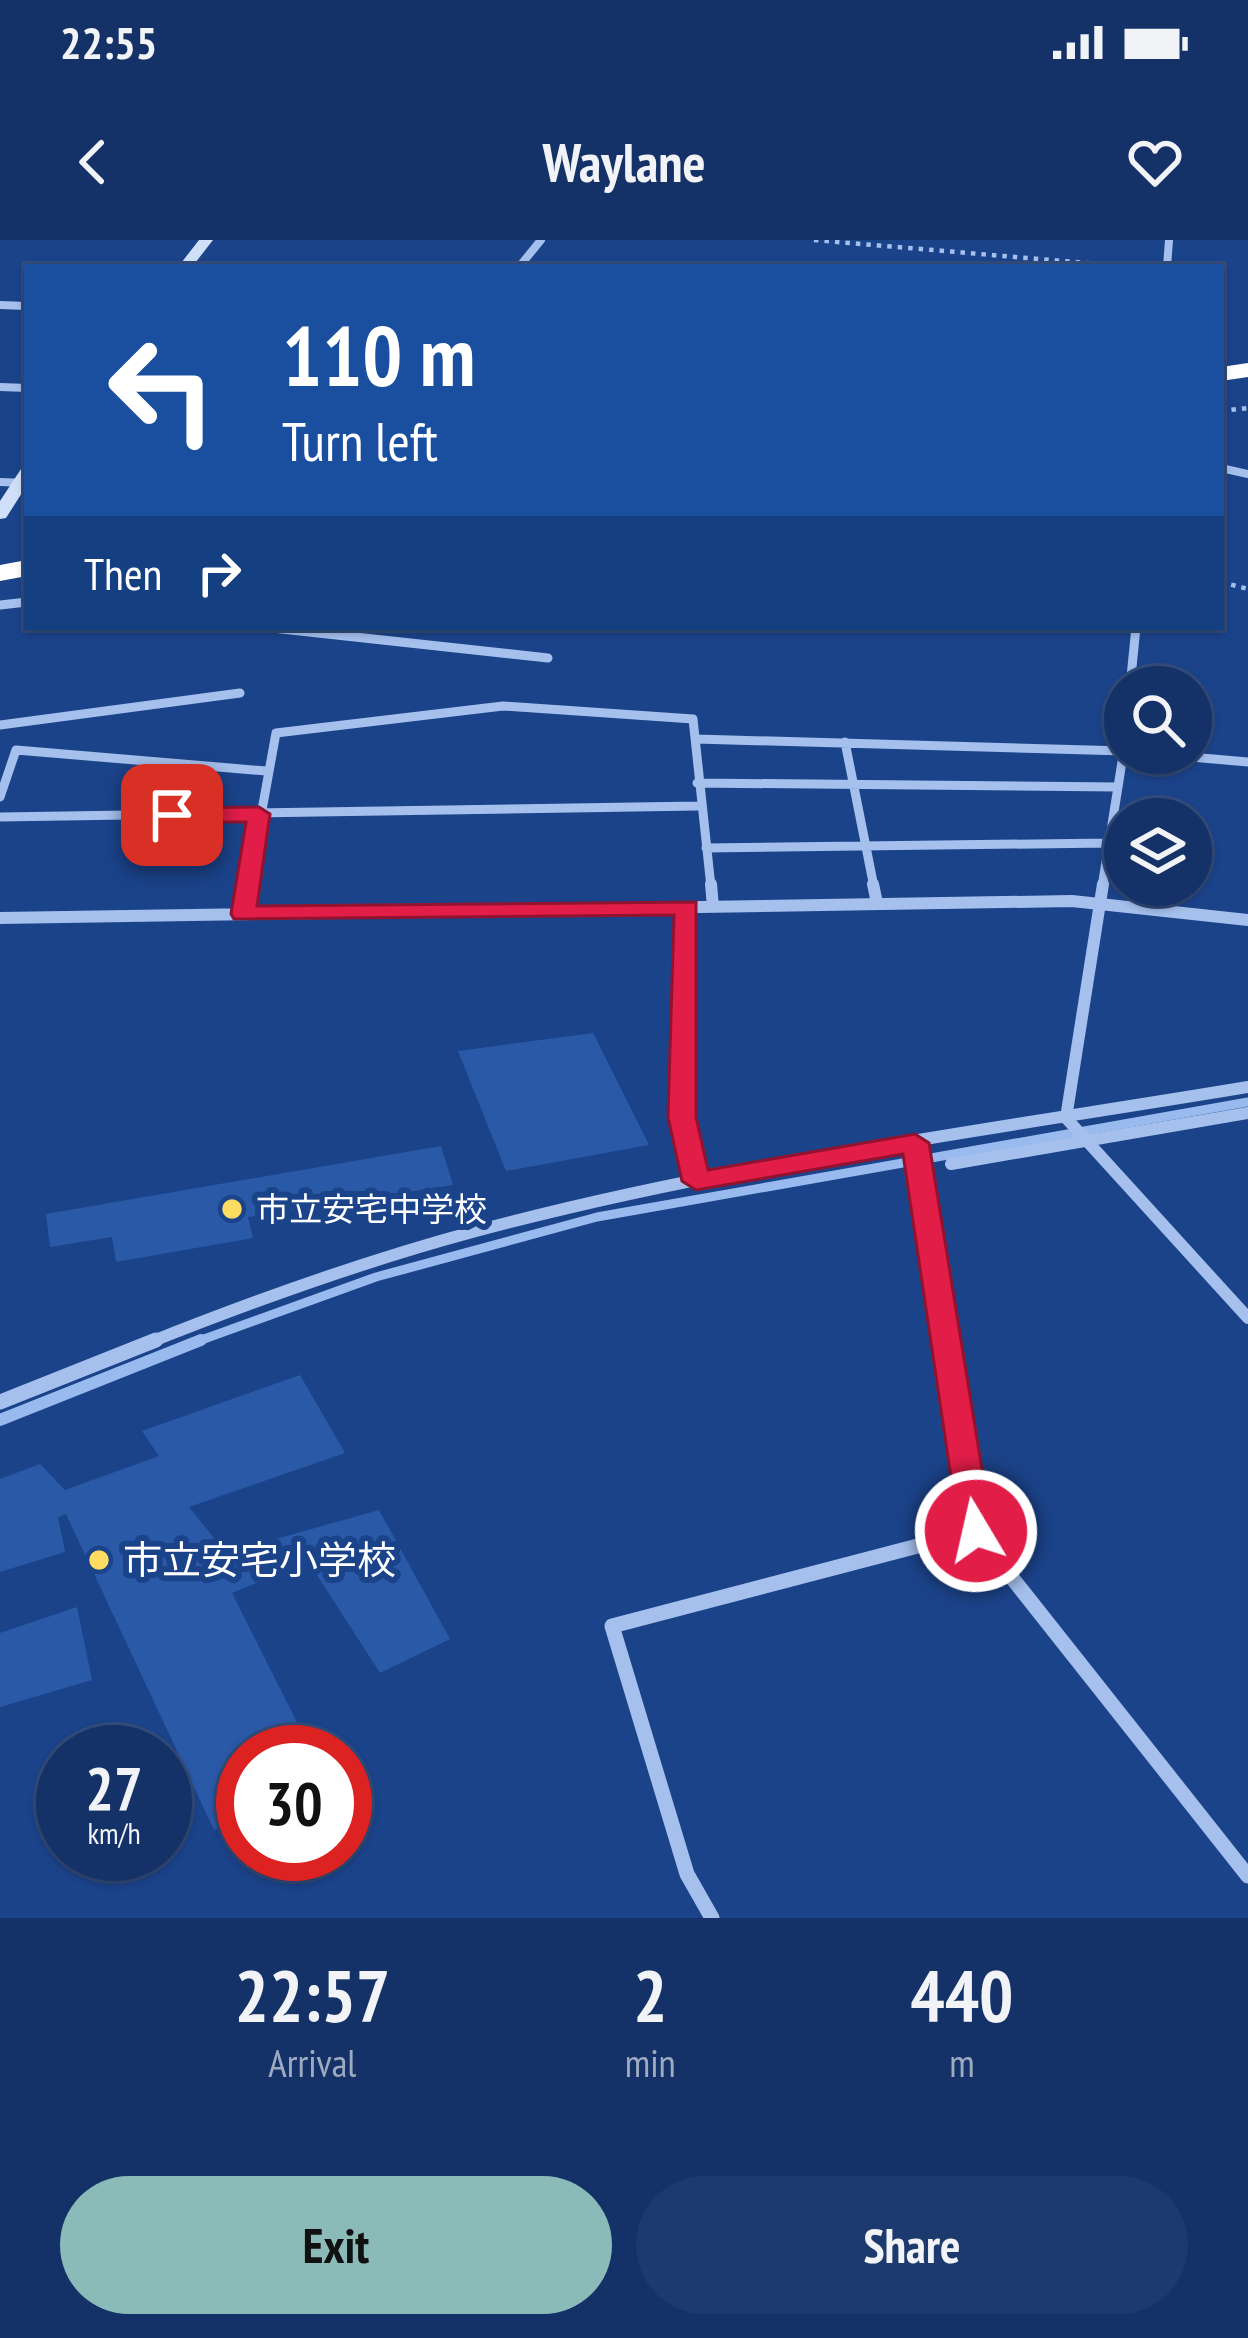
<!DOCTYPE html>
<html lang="en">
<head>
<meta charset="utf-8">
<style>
	:root { --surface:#143268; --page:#1d3a6e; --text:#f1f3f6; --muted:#9daac0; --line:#334d7c; --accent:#8bbbb9 }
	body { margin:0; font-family:"PT Sans Narrow","Noto Sans JP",sans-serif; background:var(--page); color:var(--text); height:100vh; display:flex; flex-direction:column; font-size:45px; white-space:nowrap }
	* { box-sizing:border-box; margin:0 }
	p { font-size:39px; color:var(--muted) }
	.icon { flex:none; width:66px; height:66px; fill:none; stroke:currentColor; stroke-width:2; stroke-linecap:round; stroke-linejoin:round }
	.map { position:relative; height:1678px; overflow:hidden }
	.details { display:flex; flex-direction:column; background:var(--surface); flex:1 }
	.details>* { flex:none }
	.guide { position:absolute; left:24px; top:24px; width:1200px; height:366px; border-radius:0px; box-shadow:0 3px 9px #0004,0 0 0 3px var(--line); background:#1a4fa0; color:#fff; overflow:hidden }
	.controls { position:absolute; left:1104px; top:426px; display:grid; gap:24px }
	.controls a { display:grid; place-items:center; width:108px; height:108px; border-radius:50%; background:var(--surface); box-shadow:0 3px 9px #0004,0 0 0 3px var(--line); font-size:60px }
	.speed { position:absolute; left:36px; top:1485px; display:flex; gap:24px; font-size:60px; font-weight:700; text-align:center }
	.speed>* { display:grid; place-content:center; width:156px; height:156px; border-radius:50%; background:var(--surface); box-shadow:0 3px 9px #0004,0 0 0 3px var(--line); line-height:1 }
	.speed small { font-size:30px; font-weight:400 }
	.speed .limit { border:18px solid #d22; background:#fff; color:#111 }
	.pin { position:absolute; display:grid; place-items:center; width:102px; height:102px; color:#fff; margin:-51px; border-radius:24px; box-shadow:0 6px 18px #0006 }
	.me { position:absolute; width:132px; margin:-66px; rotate:351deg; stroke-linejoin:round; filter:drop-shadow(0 0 9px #0008) }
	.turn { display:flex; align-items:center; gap:42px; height:252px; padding:0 60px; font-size:54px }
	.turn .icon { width:156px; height:156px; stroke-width:2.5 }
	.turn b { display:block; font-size:84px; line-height:102px }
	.then { display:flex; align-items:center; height:114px; padding:0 60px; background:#0003; gap:24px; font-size:45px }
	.eta { display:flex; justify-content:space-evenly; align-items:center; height:204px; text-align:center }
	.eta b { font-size:72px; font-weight:700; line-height:84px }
	.button { display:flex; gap:24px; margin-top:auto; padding:24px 60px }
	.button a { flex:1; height:138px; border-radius:72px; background:var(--accent); color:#111; font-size:48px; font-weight:700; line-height:138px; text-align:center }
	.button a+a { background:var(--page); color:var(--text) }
	.status { display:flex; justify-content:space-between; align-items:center; height:84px; padding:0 60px; background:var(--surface); direction:ltr }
	.status svg { height:33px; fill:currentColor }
	header { display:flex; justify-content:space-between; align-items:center; height:156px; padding:0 60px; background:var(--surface); font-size:54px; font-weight:700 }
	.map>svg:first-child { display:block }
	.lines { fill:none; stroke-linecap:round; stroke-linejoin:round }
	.stream-far1 { stroke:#98baef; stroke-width:9 }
	.stream { stroke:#98baef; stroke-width:12 }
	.building { fill:#2a59a8 }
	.path { stroke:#a5c0ed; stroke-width:4.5; stroke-dasharray:4.5 6; stroke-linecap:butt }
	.street-far3 { stroke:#a5c0ed; stroke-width:8 }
	.street-far2 { stroke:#a5c0ed; stroke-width:9 }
	.street-far1 { stroke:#a5c0ed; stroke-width:12 }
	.street { stroke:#a5c0ed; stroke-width:15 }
	.secondary { fill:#d1e0f9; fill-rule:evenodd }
	.highway { fill:#fff; fill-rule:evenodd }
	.route { fill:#e11d48; stroke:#92132f; stroke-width:3 }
	.poi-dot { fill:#fedc61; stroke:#1b438a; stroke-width:4.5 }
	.labels { text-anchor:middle; stroke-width:12; stroke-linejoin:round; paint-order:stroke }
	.poi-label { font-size:33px; fill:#fff; stroke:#1b438a; text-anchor:start }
	.near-poi-label { font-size:39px; fill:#fff; stroke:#1b438a; text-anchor:start }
</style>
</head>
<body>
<div class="status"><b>22:55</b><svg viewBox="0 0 49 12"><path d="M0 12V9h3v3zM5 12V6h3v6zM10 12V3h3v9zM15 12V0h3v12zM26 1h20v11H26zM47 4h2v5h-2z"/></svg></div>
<header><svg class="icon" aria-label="back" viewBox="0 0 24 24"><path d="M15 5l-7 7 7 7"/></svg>Waylane<svg class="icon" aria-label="heart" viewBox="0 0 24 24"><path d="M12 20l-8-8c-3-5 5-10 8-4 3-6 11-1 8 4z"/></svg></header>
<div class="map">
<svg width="1248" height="1678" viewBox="0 0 1248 1678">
	<rect width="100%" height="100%" fill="#1b438a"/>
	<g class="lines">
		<!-- stream-far1 -->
		<path class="stream-far1" d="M193,1103L376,1037L597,977L1248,862"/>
		<!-- stream -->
		<path class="stream" d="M0,1180L201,1100"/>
	</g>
	<!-- building -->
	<path class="building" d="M593,793L649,905L506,931L458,811Z
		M441,906L453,945L248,977L253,998L116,1022L112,997L50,1007L46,974Z
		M300,1135L345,1213L189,1267L226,1313L379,1270L450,1399L380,1433L308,1321L232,1353L312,1512H243V1578L214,1590L66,1274L58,1277L65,1312L0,1332V1239L40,1224L65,1250L159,1216L142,1191Z
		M77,1367L92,1440L0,1467V1393Z"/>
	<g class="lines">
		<!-- path -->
		<path class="path" d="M814,0L1134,27
			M1221,171L1248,168
			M1221,342L1248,349"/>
		<!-- street-far3 -->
		<path class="street-far3" d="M519,27L541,0
			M1167,27L1169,0
			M0,65L27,66
			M0,147L27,148
			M1221,228L1248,234
			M0,242L27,243"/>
		<!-- street-far2 -->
		<path class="street-far2" d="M0,365L27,362
			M263,387L548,418
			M1130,447L1136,387
			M0,485L240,453
			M696,499L1125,511
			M845,502L874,647
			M1145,513L1248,522
			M697,543L1118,547
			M0,557L16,510L266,531
			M0,577L698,566
			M706,608L1108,603
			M248,647L276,493L503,466L693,479L711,647
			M1102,647L1125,503"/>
		<!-- street-far1 -->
		<path class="street-far1" d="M711,644L713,667
			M873,644L877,663
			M1103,644L1066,878L1248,1078
			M687,667L682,877L696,941
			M243,674L248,644
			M0,678L1072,661L1248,680
			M915,903L946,1103
			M951,924L1248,873
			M148,1103C256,1060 364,1021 476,991C729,923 990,890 1248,847"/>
		<!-- street -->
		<path class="street" d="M945,1100L975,1291L1248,1636
			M0,1162L156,1100
			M712,1678L687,1634L612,1386L975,1291"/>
		<!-- secondary -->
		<path class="secondary" d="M199,0H213L192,27H178Z
			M27,227V245L6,278L0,279V261L21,229Z"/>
		<!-- highway -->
		<path class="highway" d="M1248,123V137L1221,141V127Z
			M27,320V336L0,341V325Z"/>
	</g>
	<!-- route -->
	<path class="route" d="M259,567L270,574L257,666L696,662V877L708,930L915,894L929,903L992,1291L988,1300L976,1303L959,1291L903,914L696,950L682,941L668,877L674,675L234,679L231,674L246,582H172L160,575L172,568Z"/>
	<!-- markers -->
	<g class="poi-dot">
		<circle cx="232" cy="969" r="12"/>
		<circle cx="99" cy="1320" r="12"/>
	</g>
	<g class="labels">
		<!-- poi labels -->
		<g class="poi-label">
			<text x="256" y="981">市立安宅中学校</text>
		</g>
		<!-- near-poi labels -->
		<g class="near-poi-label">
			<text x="123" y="1334">市立安宅小学校</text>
		</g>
	</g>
</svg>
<div class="controls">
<a><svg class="icon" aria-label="search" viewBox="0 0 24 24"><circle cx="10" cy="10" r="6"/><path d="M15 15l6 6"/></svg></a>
<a><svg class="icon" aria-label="layers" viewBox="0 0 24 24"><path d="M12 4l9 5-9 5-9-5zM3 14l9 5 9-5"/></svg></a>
</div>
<div class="speed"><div>27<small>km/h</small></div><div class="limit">30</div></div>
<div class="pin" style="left:172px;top:575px;background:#d93025"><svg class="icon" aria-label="arrive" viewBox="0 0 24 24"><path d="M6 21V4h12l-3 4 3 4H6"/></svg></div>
<svg class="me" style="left:976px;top:1291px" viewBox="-20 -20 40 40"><circle r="17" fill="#e11d48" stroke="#fff" stroke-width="3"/><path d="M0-11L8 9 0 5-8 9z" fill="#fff"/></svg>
<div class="guide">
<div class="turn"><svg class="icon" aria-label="left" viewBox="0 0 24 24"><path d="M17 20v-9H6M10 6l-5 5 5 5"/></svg><div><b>110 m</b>Turn left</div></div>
<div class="then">Then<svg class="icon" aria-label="right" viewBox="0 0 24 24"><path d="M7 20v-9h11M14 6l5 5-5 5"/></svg></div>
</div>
</div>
<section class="details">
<div class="eta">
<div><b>22:57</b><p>Arrival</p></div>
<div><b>2</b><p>min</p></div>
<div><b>440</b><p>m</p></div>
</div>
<div class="button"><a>Exit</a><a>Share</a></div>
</section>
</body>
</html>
